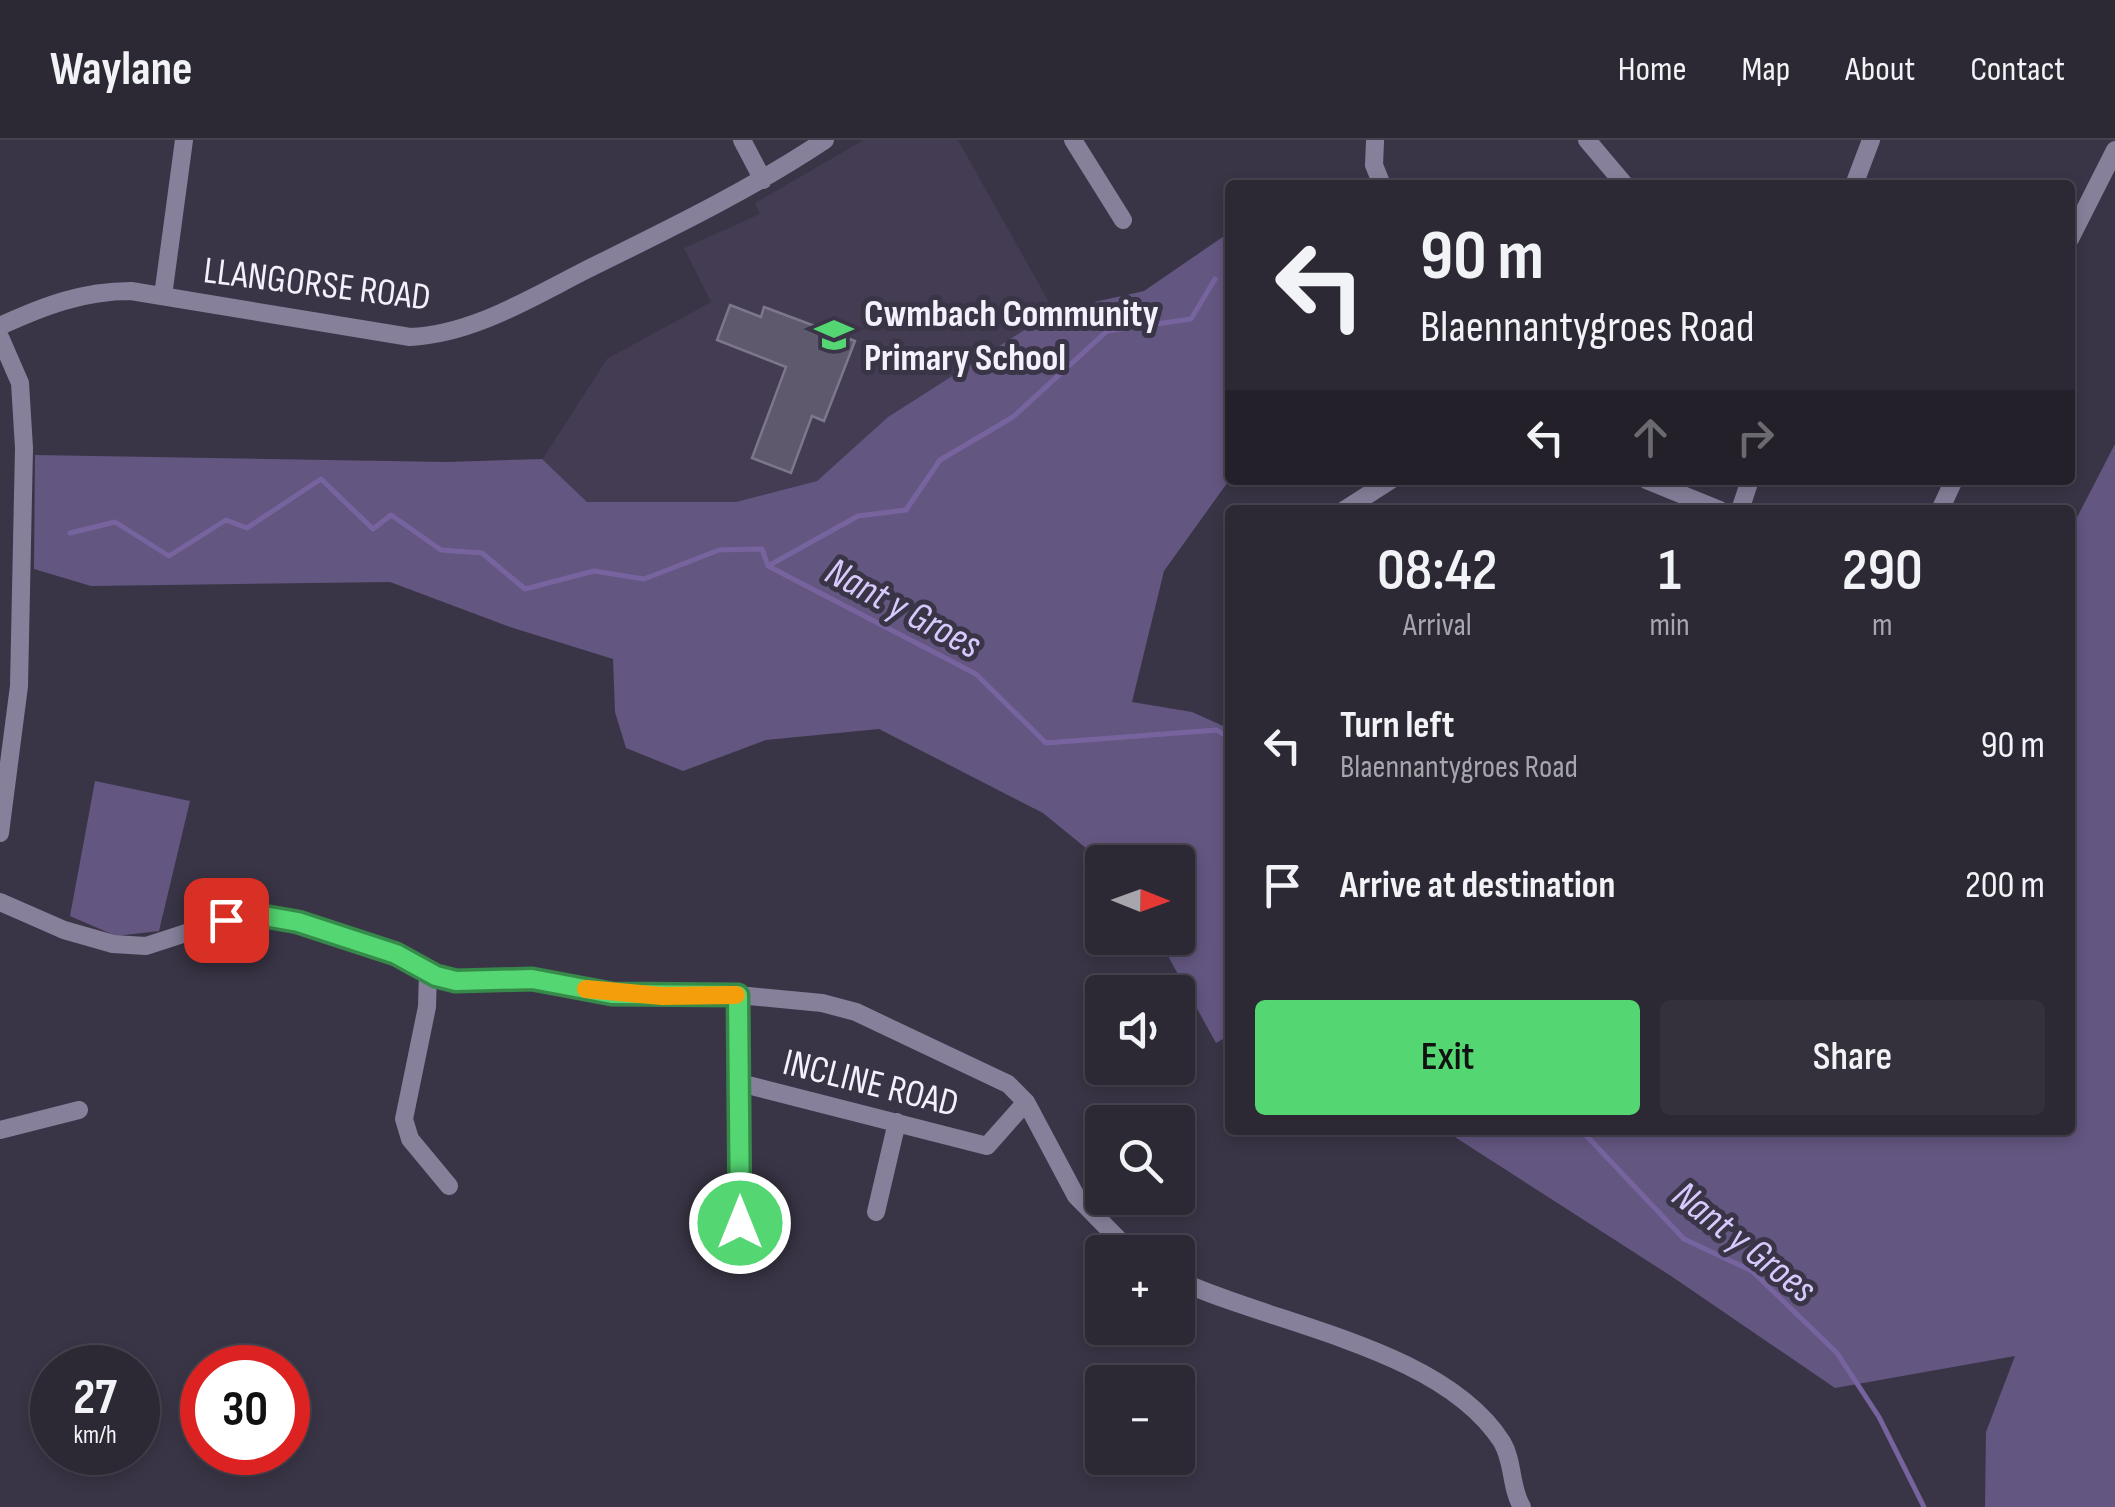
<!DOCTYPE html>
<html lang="en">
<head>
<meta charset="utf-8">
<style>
	:root { --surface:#2c2834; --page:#34303c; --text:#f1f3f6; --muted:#a6a6ac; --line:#48444f; --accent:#54d672 }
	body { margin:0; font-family:"Sofia Sans Condensed",sans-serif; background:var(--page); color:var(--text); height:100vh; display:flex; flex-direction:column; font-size:38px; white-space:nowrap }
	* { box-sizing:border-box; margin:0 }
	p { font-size:32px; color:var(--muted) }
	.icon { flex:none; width:55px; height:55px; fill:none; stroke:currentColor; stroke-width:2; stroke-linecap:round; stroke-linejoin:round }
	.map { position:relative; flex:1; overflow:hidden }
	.drawer { position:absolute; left:1225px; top:365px; width:850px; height:630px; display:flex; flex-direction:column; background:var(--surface); border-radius:10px; box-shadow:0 5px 15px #0003,0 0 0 2px var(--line) }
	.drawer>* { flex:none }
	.top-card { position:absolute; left:1225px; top:40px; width:850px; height:305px; border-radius:10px; box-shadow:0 5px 15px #0003,0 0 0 2px var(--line); background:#2c2834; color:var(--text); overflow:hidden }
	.needle { width:65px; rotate:91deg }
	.buttons { position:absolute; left:1085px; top:705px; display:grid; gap:20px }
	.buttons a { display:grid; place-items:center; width:110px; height:110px; border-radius:10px; background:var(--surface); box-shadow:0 5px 15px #0003,0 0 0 2px var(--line); font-size:50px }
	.speed { position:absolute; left:30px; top:1205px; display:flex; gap:20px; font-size:50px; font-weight:700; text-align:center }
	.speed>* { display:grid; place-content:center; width:130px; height:130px; border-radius:50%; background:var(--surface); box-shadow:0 5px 15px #0003,0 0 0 2px var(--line); line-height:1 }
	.speed small { font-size:25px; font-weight:400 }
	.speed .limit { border:15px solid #d22; background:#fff; color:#111 }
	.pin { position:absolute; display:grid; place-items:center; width:85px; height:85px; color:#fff; margin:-42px; border-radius:20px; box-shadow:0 5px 15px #0006 }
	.me { position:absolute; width:110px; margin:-55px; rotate:0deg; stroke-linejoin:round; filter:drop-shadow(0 0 8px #0008) }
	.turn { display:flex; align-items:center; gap:35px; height:210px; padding:0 30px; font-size:45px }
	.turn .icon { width:130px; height:130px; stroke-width:2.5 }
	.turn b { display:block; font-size:70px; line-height:85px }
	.lanes { display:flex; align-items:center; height:95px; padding:0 30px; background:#0003; justify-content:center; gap:50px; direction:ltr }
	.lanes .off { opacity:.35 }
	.eta { display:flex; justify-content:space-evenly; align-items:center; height:170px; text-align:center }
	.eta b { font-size:60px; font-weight:600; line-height:70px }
	.action { display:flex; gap:20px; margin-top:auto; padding:20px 30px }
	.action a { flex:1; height:115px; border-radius:10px; background:var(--accent); color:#111; font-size:40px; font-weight:600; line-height:115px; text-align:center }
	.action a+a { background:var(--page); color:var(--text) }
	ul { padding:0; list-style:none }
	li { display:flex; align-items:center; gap:30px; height:140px; padding:0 30px }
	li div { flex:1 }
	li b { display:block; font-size:38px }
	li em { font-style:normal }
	header { display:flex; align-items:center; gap:60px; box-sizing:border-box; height:140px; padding:0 50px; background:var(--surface); border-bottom:2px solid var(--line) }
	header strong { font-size:48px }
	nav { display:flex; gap:55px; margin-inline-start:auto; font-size:35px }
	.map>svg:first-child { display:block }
	.built { fill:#433c53 }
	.green { fill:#635680 }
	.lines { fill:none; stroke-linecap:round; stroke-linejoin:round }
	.stream { stroke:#77649f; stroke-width:5 }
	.building { fill:#5e596c; stroke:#7d778b; stroke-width:2.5 }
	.minor { stroke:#87809b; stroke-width:18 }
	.route-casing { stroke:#378b4a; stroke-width:25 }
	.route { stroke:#54d672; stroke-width:18 }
	.slow { stroke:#f59e0b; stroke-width:18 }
	.labels { text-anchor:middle; stroke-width:10; stroke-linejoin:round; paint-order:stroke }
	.street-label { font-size:38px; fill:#f4f1fc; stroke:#3a3546 }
	.poi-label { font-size:38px; font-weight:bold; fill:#f4f1fc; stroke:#3a3546; text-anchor:start }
	.water-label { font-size:40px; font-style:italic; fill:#d8c9fd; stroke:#3a3546 }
</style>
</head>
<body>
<header>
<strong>Waylane</strong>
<nav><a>Home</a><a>Map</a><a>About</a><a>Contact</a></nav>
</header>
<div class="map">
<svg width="2115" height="1367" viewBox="0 0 2115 1367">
	<rect width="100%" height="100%" fill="#3a3546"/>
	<!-- built -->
	<path class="built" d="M864,0H958L1054,171L888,277L817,341L736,362H587L542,320L607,219L711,162L684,108L760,74L755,63Z"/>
	<!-- green -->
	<path class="green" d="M1230,92V339L1164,431L1132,562L1192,572L1230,589V895L1216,903L1158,798H1178V722H1103L1043,673L879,589L766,600L683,631L626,608L615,572L613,519L510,487L390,442L91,446L34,429L35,315L447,322L542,319L587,362H736L817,341L888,277L1054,171L1144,151Z
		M2115,304V1367H1985L1986,1292L2015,1216L1835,1248L1671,1136L1444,990H2070V391Z
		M95,641L190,661L159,791L116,796L70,776Z"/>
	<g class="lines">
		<!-- stream -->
		<path class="stream" d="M70,393L115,382L169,416L226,380L247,388L321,339L373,389L391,375L441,410L482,413L525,449L594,431L644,439L719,410L762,409L768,426L858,376L906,370L940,320L1013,277L1107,191L1191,179L1215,139
			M768,426L976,534L1046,603L1217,590L1230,599
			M1581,990L1684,1099L1752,1131L1837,1213L1879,1277L1924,1367"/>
	</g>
	<!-- building -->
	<path class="building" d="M730,165L761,177L764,167L855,201L824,281L812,276L791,333L752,318L786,227L717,200Z"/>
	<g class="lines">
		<!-- minor -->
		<path class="minor" d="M742,0L763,40
			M1073,0L1123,80
			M1587,0L1625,45
			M1375,2L1374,25L1382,45
			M1854,45L1871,0
			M2070,99L2115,10
			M163,156L184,0
			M0,186C44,166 82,151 131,151L410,197C474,194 532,157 588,129C669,89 750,50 825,0
			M0,197L20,243L24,308L19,546L0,693
			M1646,340L1720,370
			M1344,370L1391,340
			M1740,370L1750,340
			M1940,370L1954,340
			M0,762L64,790L113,804L146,806L226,780L257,775L299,782L396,815L436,836L457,841L532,839L612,854L738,855L822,863L856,872L1008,944L1026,962L1076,1056L1131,1112
			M428,832L427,867L404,979L410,999L449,1046
			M738,855L739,1118
			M740,943L987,1006L1026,962
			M0,990L79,970
			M876,1072L897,982
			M1178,1140C1274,1185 1442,1208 1502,1302C1514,1322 1510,1347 1522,1367"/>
	</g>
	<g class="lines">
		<!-- route casing -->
		<g class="route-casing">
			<path id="route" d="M226,780L258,775L298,782L396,814L436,836L456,841L532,839L612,854L738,855L740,1083"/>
		</g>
		<!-- route -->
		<use href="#route" class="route"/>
		<!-- slow -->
		<path class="slow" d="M586,849L662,856L736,855"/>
	</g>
	<!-- icons -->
	<defs>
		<g id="school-bare" transform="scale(3)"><path d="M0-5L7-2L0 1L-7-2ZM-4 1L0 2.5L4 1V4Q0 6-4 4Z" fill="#54d672" stroke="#3a3546" stroke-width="2.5" paint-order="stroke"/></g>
	</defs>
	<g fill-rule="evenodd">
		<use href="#school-bare" x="834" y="195"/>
	</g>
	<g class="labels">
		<!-- street labels -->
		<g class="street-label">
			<text transform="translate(317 143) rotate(7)" y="13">LLANGORSE ROAD</text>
			<text transform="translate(871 942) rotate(14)" y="13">INCLINE ROAD</text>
		</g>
		<!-- poi labels -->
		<g class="poi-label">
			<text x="864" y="186">Cwmbach Community<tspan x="864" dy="44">Primary School</tspan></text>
		</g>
		<!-- water labels -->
		<g class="water-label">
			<text transform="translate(904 467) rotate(28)" y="14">Nant y Groes</text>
			<text transform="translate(1745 1101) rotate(38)" y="14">Nant y Groes</text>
		</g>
	</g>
</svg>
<div class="buttons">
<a><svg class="needle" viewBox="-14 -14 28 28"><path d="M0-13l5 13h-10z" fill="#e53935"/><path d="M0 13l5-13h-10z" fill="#a6a6ac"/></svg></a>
<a><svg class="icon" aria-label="sound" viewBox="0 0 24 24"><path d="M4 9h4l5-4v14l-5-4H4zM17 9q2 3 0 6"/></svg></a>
<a><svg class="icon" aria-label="search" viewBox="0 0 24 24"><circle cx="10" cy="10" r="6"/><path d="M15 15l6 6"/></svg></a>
<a>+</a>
<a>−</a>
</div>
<div class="speed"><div>27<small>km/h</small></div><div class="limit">30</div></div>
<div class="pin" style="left:226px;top:780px;background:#d93025"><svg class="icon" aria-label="arrive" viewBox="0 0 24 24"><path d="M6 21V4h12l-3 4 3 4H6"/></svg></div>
<svg class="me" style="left:740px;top:1083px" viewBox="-20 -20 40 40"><circle r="17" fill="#54d672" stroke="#fff" stroke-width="3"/><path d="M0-11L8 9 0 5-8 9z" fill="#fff"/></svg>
<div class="top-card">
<div class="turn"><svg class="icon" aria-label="left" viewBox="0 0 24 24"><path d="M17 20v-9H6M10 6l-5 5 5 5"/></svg><div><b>90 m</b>Blaennantygroes Road</div></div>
<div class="lanes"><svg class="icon" aria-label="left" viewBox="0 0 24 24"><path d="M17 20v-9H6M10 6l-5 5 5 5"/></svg><svg class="icon off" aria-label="ahead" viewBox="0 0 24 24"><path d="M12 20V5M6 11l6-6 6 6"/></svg><svg class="icon off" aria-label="right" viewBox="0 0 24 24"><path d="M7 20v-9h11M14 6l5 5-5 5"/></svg></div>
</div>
<section class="drawer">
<div class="eta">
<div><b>08:42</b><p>Arrival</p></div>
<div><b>1</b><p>min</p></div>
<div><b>290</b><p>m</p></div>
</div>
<ul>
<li><svg class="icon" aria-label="left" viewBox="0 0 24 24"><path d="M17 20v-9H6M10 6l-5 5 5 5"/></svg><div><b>Turn left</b><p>Blaennantygroes Road</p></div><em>90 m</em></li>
<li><svg class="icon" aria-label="arrive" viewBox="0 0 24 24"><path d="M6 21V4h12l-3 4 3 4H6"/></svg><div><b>Arrive at destination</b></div><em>200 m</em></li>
</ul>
<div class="action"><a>Exit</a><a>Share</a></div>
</section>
</div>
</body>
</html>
